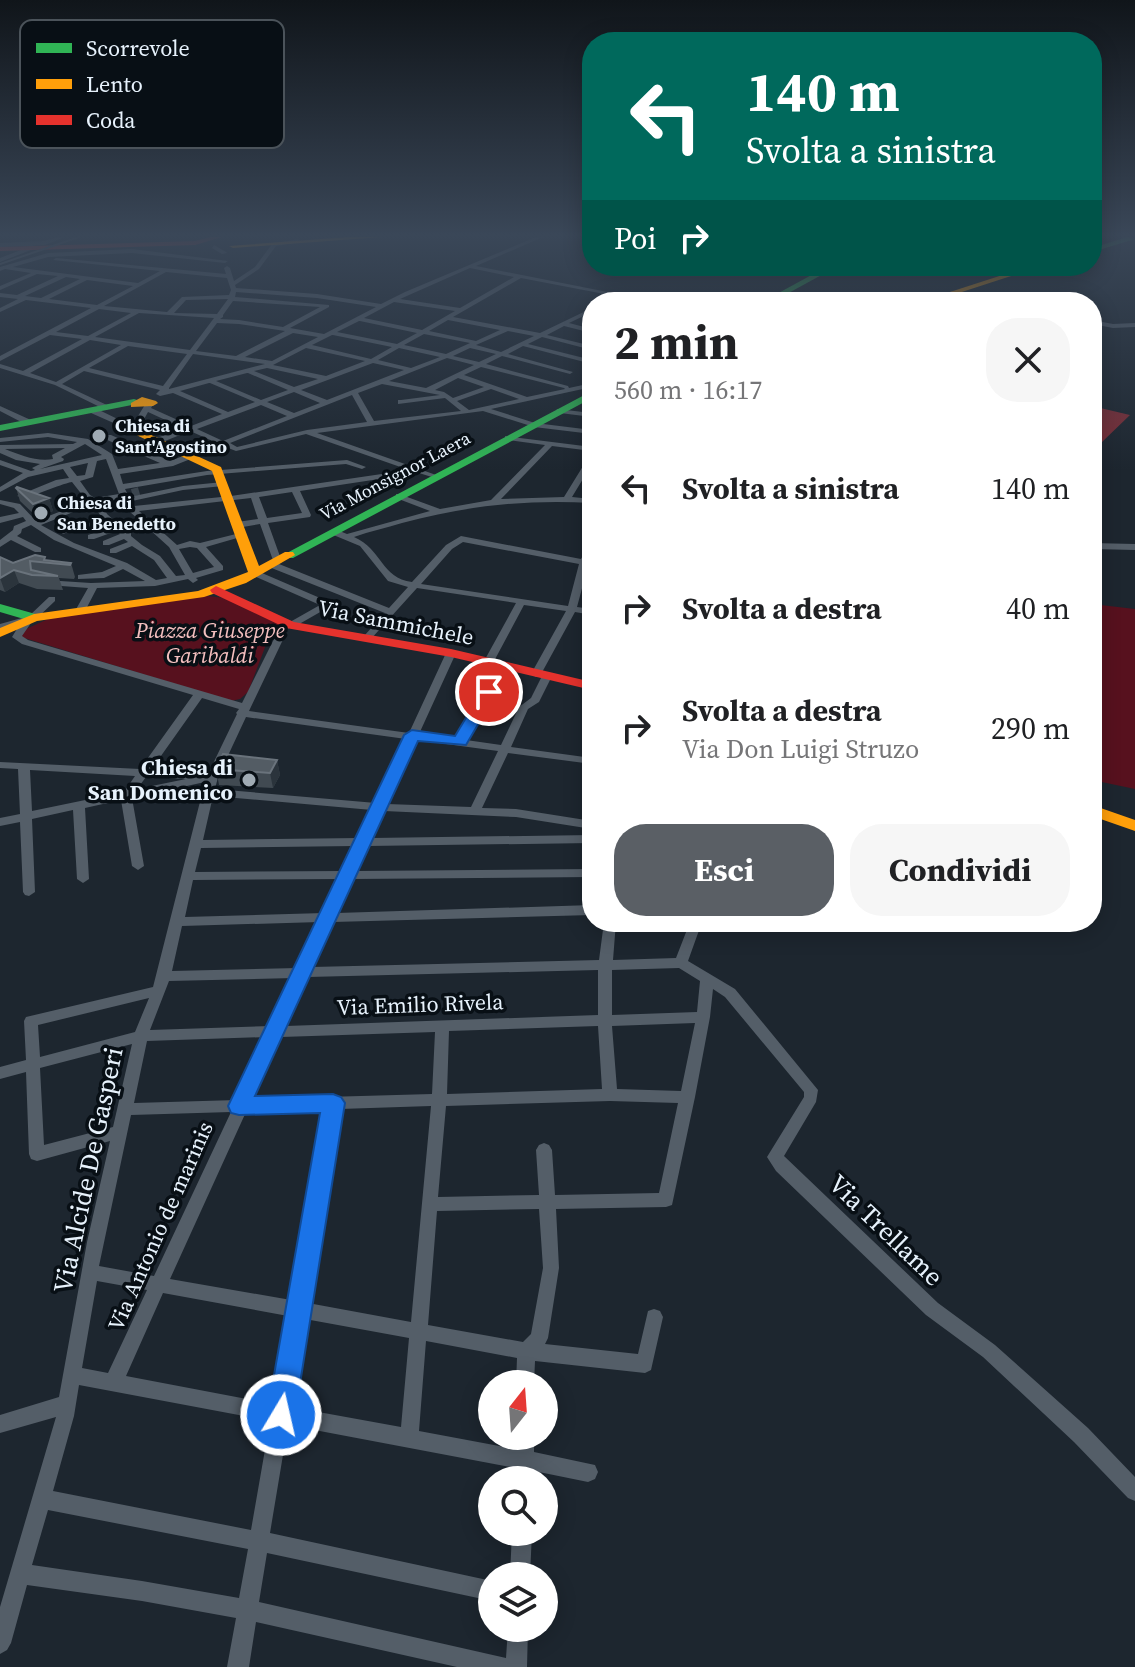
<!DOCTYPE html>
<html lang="it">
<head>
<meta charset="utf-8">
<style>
	:root { --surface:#fff; --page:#f6f6f6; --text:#202124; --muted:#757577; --accent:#5a5f65 }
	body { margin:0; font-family:"Source Serif 4",serif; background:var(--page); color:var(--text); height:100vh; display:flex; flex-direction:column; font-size:30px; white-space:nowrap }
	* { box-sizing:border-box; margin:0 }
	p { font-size:26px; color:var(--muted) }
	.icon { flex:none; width:44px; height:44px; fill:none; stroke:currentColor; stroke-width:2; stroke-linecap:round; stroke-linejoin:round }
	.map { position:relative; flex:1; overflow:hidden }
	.panel { position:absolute; left:582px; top:292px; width:520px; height:640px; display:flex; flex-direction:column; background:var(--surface); border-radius:32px; box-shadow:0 4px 20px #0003 }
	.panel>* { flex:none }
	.guide { position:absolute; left:582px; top:32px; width:520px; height:244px; border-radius:32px; box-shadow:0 4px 20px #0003; background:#00695c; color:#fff; overflow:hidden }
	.needle { width:52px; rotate:17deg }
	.buttons { position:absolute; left:478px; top:1370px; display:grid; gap:16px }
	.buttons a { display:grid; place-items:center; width:80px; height:80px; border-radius:50%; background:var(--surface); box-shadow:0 4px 20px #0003; font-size:40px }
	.pin { position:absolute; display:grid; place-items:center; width:68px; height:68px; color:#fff; margin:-34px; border:4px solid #fff; border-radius:50%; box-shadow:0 2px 8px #0007 }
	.me { position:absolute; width:88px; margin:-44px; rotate:9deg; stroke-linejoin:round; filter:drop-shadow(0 0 6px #0008) }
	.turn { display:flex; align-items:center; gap:28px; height:168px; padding:0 32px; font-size:36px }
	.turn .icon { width:104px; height:104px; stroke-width:2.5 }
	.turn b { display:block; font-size:56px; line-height:68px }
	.then { display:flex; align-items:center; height:76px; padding:0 32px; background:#0003; gap:16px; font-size:30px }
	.round { display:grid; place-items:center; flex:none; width:84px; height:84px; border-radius:32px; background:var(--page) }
	.headline { display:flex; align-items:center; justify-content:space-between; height:136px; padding:0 32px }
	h1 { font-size:48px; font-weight:700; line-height:60px }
	.primary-button { display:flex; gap:16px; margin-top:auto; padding:16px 32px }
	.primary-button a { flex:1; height:92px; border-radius:32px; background:var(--accent); color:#fff; font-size:32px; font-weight:700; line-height:92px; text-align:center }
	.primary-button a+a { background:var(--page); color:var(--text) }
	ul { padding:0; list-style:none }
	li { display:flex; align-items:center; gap:24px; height:120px; padding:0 32px }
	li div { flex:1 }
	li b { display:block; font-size:30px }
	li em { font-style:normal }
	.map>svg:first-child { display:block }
	.green { fill:#57111e }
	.forest { fill:#7b2d36 }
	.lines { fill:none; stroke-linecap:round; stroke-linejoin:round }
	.street-tunnel { stroke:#3b454e; stroke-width:8; stroke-dasharray:8 4; stroke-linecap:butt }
	.street { fill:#545e68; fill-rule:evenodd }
	.fast { fill:#30b455; fill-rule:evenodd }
	.slow { fill:#ff9f0a; fill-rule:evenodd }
	.jam { fill:#e5322d; fill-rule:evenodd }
	.rail { stroke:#586169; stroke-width:2 }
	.wall { fill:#414a52 }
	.shaded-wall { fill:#2b343c }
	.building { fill:#535c64; stroke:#6a737c; stroke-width:2 }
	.route { fill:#1a73e8; stroke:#114b97; stroke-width:2 }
	.poi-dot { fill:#a0abb4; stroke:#080f15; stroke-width:3 }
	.labels { text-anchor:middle; stroke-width:7; stroke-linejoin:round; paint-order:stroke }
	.far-poi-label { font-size:18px; font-weight:bold; fill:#e7f2fc; stroke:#080f15; text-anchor:start }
	.far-street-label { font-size:18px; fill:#e7f2fc; stroke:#080f15 }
	.street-label { font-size:22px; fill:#e7f2fc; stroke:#080f15 }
	.park-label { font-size:22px; font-style:italic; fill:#f4bfbf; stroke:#080f15 }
	.poi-label { font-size:22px; font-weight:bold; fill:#e7f2fc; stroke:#080f15; text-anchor:end }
	.near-street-label { font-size:26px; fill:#e7f2fc; stroke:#080f15 }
	.key { fill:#080f15; stroke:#4b535a; stroke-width:2 }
	.key-label { font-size:22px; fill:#e7f2fc }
</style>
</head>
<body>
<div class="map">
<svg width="1135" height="1667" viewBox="0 0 1135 1667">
	<rect width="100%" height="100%" fill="#1d262f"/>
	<!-- green -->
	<path class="green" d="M199,595L225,598L280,624L273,639L267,642L248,692L240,699L231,701L21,637L26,629L48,619Z
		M1092,604L1135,609V789L1092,780Z"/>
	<!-- forest -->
	<path class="forest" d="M1092,406L1130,415L1101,443L1092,441Z"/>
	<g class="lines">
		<!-- street-tunnel -->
		<path class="street-tunnel" d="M132,493L139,491"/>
		<!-- street -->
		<path class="street" d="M58,237H65L45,245L0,247V243L44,241Z
			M536,237H543L476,266L658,302H646L521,278L453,317L540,333L592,308V312L569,323L592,329V333L564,326L547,335L592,346V350L542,337L528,344L592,360V364L523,346L508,354L573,372L570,374L502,356L486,364L568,386L569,388L592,383V387L491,409L535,423L592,430V434L534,427L483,411L317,433L439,476L435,478L419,473L300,491L311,515L310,517L268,523L282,562L279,564L389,608L408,587L388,581L360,546L331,534V530H337L347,534L430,511L396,498V494H399L440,509L491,500L545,445L508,440H505V436L592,447V451L552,446L501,499L564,497L588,458L592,456V464L572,497L592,499V503C527,499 465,506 402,523C386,528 370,531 354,537C382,549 381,578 412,582L446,545L461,536L581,559L589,545L592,544V556L590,561H592V567L588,566L577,607L592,609V615L575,612L540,676L536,677L531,674L566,611L524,605L493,663L488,666L483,663L516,603L417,588L370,640H364V636L385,613L269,567V563H274L260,524L237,528L233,525L237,522L258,519L251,498L139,511L177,545L190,541L200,543L240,533L244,536L206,547L223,566V570L196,578L198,580L193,583L188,579L155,586L97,588L85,611L80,614L75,611L88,588L48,585L45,584V580L91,583L145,581L123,569L104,578L78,579V575L102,572L116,566L54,540L31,525L22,529L21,533L17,536L41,548V552H35L11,540L0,547V540L13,530L14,526L26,521L23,517L0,523V517L19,513L14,508L0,504V500L20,504L36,521L87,501L72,482C56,485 30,500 17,496L56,480L69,478L63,469L28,477L0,492V487L23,473L0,465V460L31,471L35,470L32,468L40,464L16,460L0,453V445L73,444L77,442L48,437L0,442V438L48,433L88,439L112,454L118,469L160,463L105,439V435H111L170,461L217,443L190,431L160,443H154V439L184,428L178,426L145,438H142V434L172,423L148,412L137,432H134L91,413V409H97L132,426L146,403H149L153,405L151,408L191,426L222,414L173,393L160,396L156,394L160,390L84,371L62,384L109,406L110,408L106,410L55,385L0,368V364L23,371L82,339L50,335L0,361V356L91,308L26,300L0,312V308L18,299L0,297V293L17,295L58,276L37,274L0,290V286L31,273L5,269L0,271V267L48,253L132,249L228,261L225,263L132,253L48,257L13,267L138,283L160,271L53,260L56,258L226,274L224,268L227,266L230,268L234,281L255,267L272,244L298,239L300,242L276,246L259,269L235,285L236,288L317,294L381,304L405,292ZM470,268L514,277L460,308L400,299ZM166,272L227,278L231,290L229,295L182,297L167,312L104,306ZM66,277L80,279L41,298L25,296ZM87,280L133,286L97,305L49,299ZM236,292L317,298L376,307L324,334L290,328L329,307V305L235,297ZM228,299L217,314L174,313L186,300ZM233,301L320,307L283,327L239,320L220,319L223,317V315ZM394,302L455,311L422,330L364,318ZM99,309L131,313L88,336L56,332ZM139,313L214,318L190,350L95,337ZM448,320L500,330L476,341L429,331ZM359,321H360L417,333L397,344L337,332ZM217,323L239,324L285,331L236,356L196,351ZM508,331L534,336L501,352L476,345ZM293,333L318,337L272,361L245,357ZM424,334L470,343L446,354L404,345ZM332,335H333L392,347L371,359L312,345ZM90,340L121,345L56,382L30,373ZM128,346L187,354L163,386L89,368ZM306,348L365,361L326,376L273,365ZM399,348L440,357L411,368L378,360ZM470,348L496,354L479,362L453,356ZM193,354L265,364L169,389V388ZM447,358L474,365L426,388L389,381ZM373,363L404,370L327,400L301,390ZM481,367L564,388L565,389L527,397L464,375ZM267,368L318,379L294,387L254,371ZM247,373H248L288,390L261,400L216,381ZM458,378L484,387L453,398L444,392L435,390ZM209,383H210L255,402L228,412L180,391ZM382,384L440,395L401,400H398V404L445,398L461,411L374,421L358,393ZM491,389L519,399L469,410L457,401ZM294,392L320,403L294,413L267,402ZM352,395L367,422L307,430L237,447L230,443ZM261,405L287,416L223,441L197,429ZM306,434L409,470L231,496L134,506L132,501L183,490L223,486L227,484L223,482L183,486L129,497L125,489L207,475L346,464L362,469L366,467L347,460L207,471L123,484L120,474L173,466L223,446L236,451ZM85,444L102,455L40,469L63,461L64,459L61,457ZM65,448L52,455L53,459C37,462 20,455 5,449ZM106,459L119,494L95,498L90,495L80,481L93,477L97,461ZM88,463L85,475L77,476L70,467ZM292,492L302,513L267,518L259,497ZM122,499L129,511L169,547L185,575L176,576L160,556L142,545L131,536V532H127L107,514L101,502ZM93,504L102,518L85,525V529H91L106,522L111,527L88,535V539H94L116,531L120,534L103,541V545H109L124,539L128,542L110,549V553H116L132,546L154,560L167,578L156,580L127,563L74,543L41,525ZM463,542L579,564L568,606L421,584L452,549ZM190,547L197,548L214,567L193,573L179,549Z
			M34,245L36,248L0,262V258Z
			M214,245L226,252L227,253L222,254L212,248Z
			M951,291L992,300L995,302H984L949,294Z
			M1092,320L1113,324L1135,323V327L1113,328L1092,324Z
			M0,406L33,421L34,423L27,425L0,411Z
			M557,409L592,413V417L560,413L556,411Z
			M75,523L79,526L78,528L63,534L59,531Z
			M1092,543L1135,544V550L1092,549Z
			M255,570L327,601L331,600L336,603L294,627H289L249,711L409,733L446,653L451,650L456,653L419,734L456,739L499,666L504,663L509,666L466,740L501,745L519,707L531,698L542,676L547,673L552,676L539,702L528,709L511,747L592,758V764L508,753L482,808L516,809L592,821V829L516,817L384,811L372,838L592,835V843L368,846L357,871L592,869V877L353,879L337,913L592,905V915L333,922L312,967L599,960L604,922H616L613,960L676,958L690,922H702L688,961L735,989L818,1090L816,1102L784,1156L938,1303L995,1345L1088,1428L1135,1477V1501L1128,1498L1074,1442L983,1357L926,1315L776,1171L767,1157L804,1097V1092L725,997L713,989L710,1017L695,1097L672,1205L666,1207L556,1209L559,1268L548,1338L545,1344L638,1354L648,1311L654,1309L660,1311L663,1317L651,1370L645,1373L535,1361L534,1384H516L517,1358L426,1341L419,1431L515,1449L516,1436H534V1452L595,1465L598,1472L595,1479L588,1482L534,1471V1480H514L515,1468L288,1425L270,1533L492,1581V1601L267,1553L259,1602L506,1658L508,1628H528L527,1667H457L256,1622L249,1667H227L236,1618L142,1601L27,1585L11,1643L7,1650L0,1654V1607L56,1417L0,1433V1415L59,1397L87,1242L110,1141L37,1161L31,1159L29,1154L26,1072L0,1079V1067L26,1060L24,1021L26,1017L153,987L205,782L132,798L144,866L138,870L132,866L121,800L85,808L89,879L83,883L77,879L73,810L32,819L35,892L29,896L25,895L23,892L20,822L0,826V818L20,814L18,769L0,768V762L140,769L193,695L22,644L12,637L20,624L0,630V624L29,616L49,597H55V601L36,619L30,621L31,623L22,636L28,640L242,703L283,621L290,622L320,605L252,575V571ZM202,698L239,709L236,713L237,714L208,774L202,776L197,772L151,770ZM246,717L406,739L376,803L215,789L218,777ZM416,740L498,751L471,807L387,804ZM30,770L135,776L124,792L32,811ZM146,777L186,779L137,789ZM213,796L372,810L359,838L203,840ZM355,846L344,871L195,872L201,848ZM340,879L324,913L185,917L193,880ZM320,922L298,968L172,971L182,926ZM679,968L700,981L697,1012L612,1015V970ZM598,970V1015L286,1026L308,977ZM294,978L271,1026L150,1030L169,981ZM149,998L135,1032L40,1057L38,1025ZM695,1023L681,1091L617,1089L612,1026ZM598,1026L602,1089L447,1094L449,1031ZM435,1032L432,1094L252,1099L281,1037ZM266,1037L237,1100L134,1103L147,1041ZM132,1044L113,1127L44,1145L40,1068ZM610,1101L678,1103L659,1193L555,1195L552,1150L549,1145L544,1143L539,1145L536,1150L539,1195L438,1197L446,1106ZM431,1106L411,1322L308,1303L340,1109ZM324,1109L291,1300L170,1279L246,1112ZM231,1112L154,1276L99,1266L131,1115ZM539,1209L543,1268L531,1334L523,1342L428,1325L437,1211ZM97,1281L147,1290L108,1373L82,1368ZM163,1293L288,1316L273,1404L126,1376ZM305,1319L409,1338L401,1427L291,1407ZM79,1385L270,1421L251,1530L53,1491L74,1416ZM48,1510L248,1549L239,1598L142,1581L32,1565Z
			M512,1532H532L530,1576H510Z"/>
		<!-- fast -->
		<path class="fast" d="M1127,237L1135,239L1092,252V248Z
			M828,266H838L772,302H762Z
			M592,391V398L293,558H285L283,555Z
			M134,399L137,400V404L0,431V425Z
			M0,604L39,615L40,618L34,622L0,612Z"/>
		<!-- slow -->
		<path class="slow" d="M348,237H382L233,248L229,246Z
			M1030,266H1042L931,302H919Z
			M142,397L156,401L158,403L153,406L131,407V403Z
			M134,427L221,467L259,566L285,552H293L295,555L246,583L204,597L37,621L0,637V628L34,614L198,591L248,572L212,471L130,432L129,430Z
			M1092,805L1135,820V831L1092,816Z"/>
		<!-- jam -->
		<path class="jam" d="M211,237H222L195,245L0,251V247L195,241Z
			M216,586L294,622L451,649L592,682V690L451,657L286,628L212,593L210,590Z"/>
		<!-- rail -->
		<path class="rail" d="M0,264L79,237"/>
	</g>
	<!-- wall -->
	<path class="wall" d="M16,488L49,498L53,511L37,517L20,501Z
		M35,555L46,560L71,563L75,577L74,579L59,578L63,590L37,589L19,583L5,592L0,590V557L13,563Z
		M277,760L280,775L273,788L219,785L216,769Z"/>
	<!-- shaded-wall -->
	<path class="shaded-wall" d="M49,498L53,511L37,517L33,504Z
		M14,570L19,583L5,592L0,578Z
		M277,760L280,775L273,788L270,773Z"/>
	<!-- building -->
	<path class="building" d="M17,487L49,498L33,504L16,488Z
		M35,555L45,557L44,560L71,563L70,565L30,561L31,570L58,576L32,575L14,570L0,578V557L13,563Z
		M223,754L277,760L270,773L216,769Z"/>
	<!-- sky -->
	<linearGradient id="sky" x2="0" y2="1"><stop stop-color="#10151a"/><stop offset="0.5" stop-color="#3a4758"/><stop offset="1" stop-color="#3a4758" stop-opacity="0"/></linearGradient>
	<rect width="1135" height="470" fill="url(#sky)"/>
	<!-- route -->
	<path class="route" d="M489,687L497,692L466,745L418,741L255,1096L333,1094L341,1097L345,1103L295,1415L291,1425L281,1429L271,1425L267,1415L320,1113L239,1115L231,1113L228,1106L404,735L412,730L455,736L484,688Z"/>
	<!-- markers -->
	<g class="poi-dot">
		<circle cx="99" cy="436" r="8"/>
		<circle cx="41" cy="513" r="8"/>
		<circle cx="249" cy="780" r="8"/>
	</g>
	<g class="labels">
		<!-- far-poi labels -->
		<g class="far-poi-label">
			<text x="115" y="432">Chiesa di<tspan x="115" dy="21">Sant'Agostino</tspan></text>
			<text x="57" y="509">Chiesa di<tspan x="57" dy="21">San Benedetto</tspan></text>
		</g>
		<!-- far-street labels -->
		<g class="far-street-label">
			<text transform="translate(395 476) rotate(-28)" y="6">Via Monsignor Laera</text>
		</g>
		<!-- street labels -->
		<g class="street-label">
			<text transform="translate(396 622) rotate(11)" y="8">Via Sammichele</text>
			<text transform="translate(420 1004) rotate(-2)" y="8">Via Emilio Rivela</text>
			<text transform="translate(160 1226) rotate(-66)" y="8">Via Antonio de marinis</text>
		</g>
		<!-- park labels -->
		<g class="park-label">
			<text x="210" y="638">Piazza Giuseppe<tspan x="210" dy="25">Garibaldi</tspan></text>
		</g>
		<!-- poi labels -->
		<g class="poi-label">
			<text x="233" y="775">Chiesa di<tspan x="233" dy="25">San Domenico</tspan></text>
		</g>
		<!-- near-street labels -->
		<g class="near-street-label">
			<text transform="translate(88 1170) rotate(-78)" y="9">Via Alcide De Gasperi</text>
			<text transform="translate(886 1230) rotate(44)" y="9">Via Trellame</text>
		</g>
	</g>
	<!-- legend -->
	<rect x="20" y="20" width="264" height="128" rx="12" class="key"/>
	<rect x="36" y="43" width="36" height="10" fill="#30b455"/>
	<rect x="36" y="79" width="36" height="10" fill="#ff9f0a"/>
	<rect x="36" y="115" width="36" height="10" fill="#e5322d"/>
	<g class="key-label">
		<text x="86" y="56">Scorrevole</text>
		<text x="86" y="92">Lento</text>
		<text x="86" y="128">Coda</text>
	</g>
</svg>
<div class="buttons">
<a><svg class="needle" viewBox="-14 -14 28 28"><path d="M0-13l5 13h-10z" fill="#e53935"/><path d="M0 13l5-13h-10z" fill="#757577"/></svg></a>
<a><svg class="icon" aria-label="search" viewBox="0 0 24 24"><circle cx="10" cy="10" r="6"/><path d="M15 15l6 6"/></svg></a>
<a><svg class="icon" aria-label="layers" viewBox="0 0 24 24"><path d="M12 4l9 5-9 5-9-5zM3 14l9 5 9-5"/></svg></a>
</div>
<div class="pin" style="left:489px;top:692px;background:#d93025"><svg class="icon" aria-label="arrive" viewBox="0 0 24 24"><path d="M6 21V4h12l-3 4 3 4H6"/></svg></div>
<svg class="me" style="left:281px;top:1415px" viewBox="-20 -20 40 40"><circle r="17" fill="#1a73e8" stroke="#fff" stroke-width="3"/><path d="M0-11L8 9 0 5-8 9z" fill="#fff"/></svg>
<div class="guide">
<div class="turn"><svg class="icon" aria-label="left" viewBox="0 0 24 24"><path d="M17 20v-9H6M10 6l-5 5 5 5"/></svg><div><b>140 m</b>Svolta a sinistra</div></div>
<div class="then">Poi<svg class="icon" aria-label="right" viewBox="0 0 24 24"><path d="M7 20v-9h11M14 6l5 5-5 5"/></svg></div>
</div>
<section class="panel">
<div class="headline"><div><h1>2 min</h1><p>560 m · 16:17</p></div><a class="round"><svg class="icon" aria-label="close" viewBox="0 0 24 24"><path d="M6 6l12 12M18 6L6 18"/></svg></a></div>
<ul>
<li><svg class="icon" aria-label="left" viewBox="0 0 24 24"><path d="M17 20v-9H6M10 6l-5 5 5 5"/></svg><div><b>Svolta a sinistra</b></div><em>140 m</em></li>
<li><svg class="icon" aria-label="right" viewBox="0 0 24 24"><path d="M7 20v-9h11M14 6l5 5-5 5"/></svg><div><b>Svolta a destra</b></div><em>40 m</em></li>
<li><svg class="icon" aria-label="right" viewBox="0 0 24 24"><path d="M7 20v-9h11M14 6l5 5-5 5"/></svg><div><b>Svolta a destra</b><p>Via Don Luigi Struzo</p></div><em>290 m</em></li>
</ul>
<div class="primary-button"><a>Esci</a><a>Condividi</a></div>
</section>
</div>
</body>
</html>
